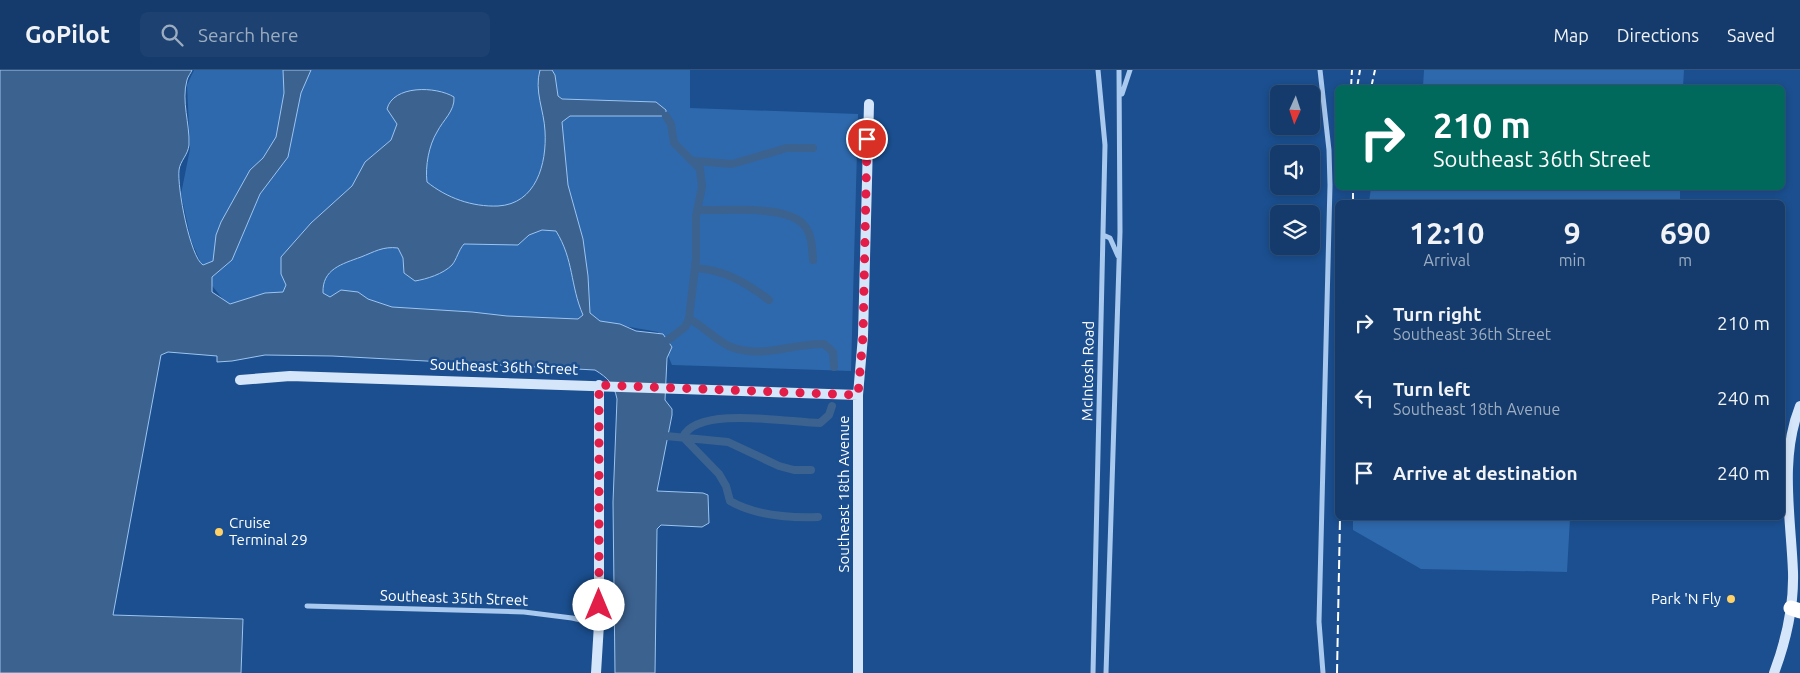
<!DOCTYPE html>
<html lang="en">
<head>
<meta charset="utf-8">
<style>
	:root { --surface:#143b6b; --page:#1d4271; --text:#f1f3f6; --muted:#9dadc1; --line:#33557e }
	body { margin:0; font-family:Ubuntu,sans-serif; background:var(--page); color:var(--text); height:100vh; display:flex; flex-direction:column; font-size:19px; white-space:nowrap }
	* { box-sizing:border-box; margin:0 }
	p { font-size:16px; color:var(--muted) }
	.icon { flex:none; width:28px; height:28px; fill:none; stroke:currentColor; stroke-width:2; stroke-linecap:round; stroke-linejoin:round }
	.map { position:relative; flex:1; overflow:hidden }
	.details { position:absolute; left:1335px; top:130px; width:450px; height:320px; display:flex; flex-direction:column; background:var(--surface); border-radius:8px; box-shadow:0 2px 8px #0003,0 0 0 1px var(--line) }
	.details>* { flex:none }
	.guide { position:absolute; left:1335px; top:15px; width:450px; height:105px; border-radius:8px; box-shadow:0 2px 8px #0003,0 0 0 1px var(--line); background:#00695c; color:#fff; overflow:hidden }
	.needle { width:32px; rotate:183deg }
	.buttons { position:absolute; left:1270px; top:15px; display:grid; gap:10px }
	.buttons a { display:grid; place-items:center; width:50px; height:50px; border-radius:8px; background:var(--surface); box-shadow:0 2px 8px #0003,0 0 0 1px var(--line); font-size:25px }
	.pin { position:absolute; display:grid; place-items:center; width:42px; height:42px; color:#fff; margin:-21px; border:2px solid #fff; border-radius:50%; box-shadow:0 1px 5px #0007 }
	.me { position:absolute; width:55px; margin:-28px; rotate:0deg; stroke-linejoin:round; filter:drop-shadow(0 0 4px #0008) }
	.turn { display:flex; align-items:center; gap:18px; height:105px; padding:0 15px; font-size:22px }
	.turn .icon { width:65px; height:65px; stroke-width:2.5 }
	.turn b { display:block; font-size:35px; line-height:42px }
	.eta { display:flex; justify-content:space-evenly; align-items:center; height:85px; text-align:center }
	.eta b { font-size:30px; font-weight:600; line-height:35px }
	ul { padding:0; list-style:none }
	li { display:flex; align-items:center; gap:15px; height:75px; padding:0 15px }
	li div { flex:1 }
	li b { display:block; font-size:19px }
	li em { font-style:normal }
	header { display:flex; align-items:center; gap:30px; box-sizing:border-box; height:70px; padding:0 25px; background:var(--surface); border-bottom:1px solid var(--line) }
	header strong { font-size:24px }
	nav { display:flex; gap:28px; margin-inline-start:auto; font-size:18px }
	.search { width:350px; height:45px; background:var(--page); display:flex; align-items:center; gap:12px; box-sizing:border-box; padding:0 18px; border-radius:8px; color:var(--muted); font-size:19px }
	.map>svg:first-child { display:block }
	.green { fill:#2e69ad }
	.water { fill:#3c6290; stroke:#9cc4f0; fill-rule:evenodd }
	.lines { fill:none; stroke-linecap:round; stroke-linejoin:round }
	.canal { stroke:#3c6290; stroke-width:8 }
	.street { stroke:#a9c9ee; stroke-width:5 }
	.secondary { stroke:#d6e6fa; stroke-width:10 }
	.highway { stroke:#fff; stroke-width:15 }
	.rail { stroke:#fff; stroke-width:2; stroke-dasharray:9 4; stroke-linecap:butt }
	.route { stroke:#e11d48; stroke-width:9; stroke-dasharray:0 16.2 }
	.poi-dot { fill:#ffd166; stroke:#1b4f8f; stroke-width:2 }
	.labels { text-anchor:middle; stroke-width:5; stroke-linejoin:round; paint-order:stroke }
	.street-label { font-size:15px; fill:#fff; stroke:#1b4f8f }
	.poi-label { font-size:15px; fill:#fff; stroke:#1b4f8f; text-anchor:start }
</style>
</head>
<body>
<header>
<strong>GoPilot</strong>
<div class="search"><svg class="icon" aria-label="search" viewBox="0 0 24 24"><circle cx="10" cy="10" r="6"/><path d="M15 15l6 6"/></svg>Search here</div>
<nav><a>Map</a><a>Directions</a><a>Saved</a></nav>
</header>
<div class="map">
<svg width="1800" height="603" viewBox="0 0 1800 603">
	<rect width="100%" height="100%" fill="#1b4f8f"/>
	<!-- green -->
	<path class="green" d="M194,0H690V38L858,44L851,301L672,295L658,262L607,253L299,239L226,233L209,212L191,170L181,124L190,79L187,15Z
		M1424,0H1684L1683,17H1423Z
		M1371,118H1680V132H1369Z
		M1353,448H1570L1567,502L1421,499L1353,460Z"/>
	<!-- water -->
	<path class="water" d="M0,0H192C191,3 188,6 187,10C181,31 190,54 189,75C188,85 180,91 179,100C177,117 190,187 203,195L213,191L216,165L221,152L250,100L263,88L276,67L284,23L283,0H311L301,23L288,87L260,124L232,190L212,207V222L230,234L265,223L283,222L286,215L281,204V187L311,153L352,116L365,92L391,70L397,54L387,39C393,15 436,16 454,27C455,41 443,50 437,62C429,75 425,96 427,112C447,128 472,137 498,136C536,134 547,94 545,61C544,40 534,21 540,0H552L555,5L558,26L562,29L656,32L666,40V46H570L562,52L568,115L583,169L588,206L590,243L600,251L620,254L636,261L663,264L672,277L667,288L665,330L672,339V345L657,421L703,423L708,425L709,453L702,457L661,455L657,459L655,603H615L613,432L617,329C614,314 608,308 595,300L332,286L265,285L232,291L217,292V286L168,282L161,285L113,545L243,549L241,603H0ZM542,160L556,161C574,190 570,215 583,245L578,249L507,246L472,242L392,237L368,229L358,222L341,220L330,227L323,223C322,199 342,194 361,187C374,182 383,176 398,178L403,188L404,203L415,211C427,209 443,204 452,195C457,189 458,181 464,174L518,175L529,165Z"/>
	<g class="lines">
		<!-- canal -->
		<path class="canal" d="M666,46L671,54L674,73L700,99L702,117L696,146V189L689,249L685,257L668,270
			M695,91L732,94L787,78H813
			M698,140C724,141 783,135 802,153C812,162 812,177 813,190
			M695,198C725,200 745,212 769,230
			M689,249C704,256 716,271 731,277C763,289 793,273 824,274L833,282L834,297
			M666,366L728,372L779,396L794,400H811
			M818,447C789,448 756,446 730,431L726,416L719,404L683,367C698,335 791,353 820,353L829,345L832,336"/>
		<!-- street -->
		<path class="street" d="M1320,0L1329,80L1330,115L1319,552L1323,603
			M1122,24L1130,0
			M1103,165L1110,168L1118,186
			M307,536L524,542L572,548L599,554
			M1093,603L1105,75L1098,0
			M1106,603L1120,162L1119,0"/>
		<!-- secondary -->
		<path class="secondary" d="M240,310L290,306L858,325
			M596,603L599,554V315
			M858,603V325L863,266L869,34
			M1774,603C1786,571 1794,537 1793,502C1791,448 1779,388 1800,336"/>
		<!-- highway -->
		<path class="highway" d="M1791,538L1800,541"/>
		<!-- rail -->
		<path class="rail" d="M1351,18L1352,0
			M1357,18L1360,0
			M1371,18L1375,0
			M1353,132V118
			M1337,603L1340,448"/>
	</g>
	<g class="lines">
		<!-- route -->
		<path class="route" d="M599,535V315L858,325L863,266L867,69"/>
	</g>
	<!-- markers -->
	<g class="poi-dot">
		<circle cx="219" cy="462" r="5"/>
		<circle cx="1731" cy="529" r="5"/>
	</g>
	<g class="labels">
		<!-- street labels -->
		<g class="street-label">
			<text transform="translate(504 297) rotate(2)" y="5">Southeast 36th Street</text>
			<text transform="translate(1088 301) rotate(-89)" y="5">McIntosh Road</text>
			<text transform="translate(844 424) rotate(-90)" y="5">Southeast 18th Avenue</text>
			<text transform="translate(454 528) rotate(2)" y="5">Southeast 35th Street</text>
		</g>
		<!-- poi labels -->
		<g class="poi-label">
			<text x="229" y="458">Cruise<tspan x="229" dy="17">Terminal 29</tspan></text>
			<text x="1721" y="534" text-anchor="end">Park 'N Fly</text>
		</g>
	</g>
</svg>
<div class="buttons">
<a><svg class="needle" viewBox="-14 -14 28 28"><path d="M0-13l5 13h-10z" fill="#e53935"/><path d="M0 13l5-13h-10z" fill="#9dadc1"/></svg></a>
<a><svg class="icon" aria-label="sound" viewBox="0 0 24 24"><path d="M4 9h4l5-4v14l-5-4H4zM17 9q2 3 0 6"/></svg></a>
<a><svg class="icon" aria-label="layers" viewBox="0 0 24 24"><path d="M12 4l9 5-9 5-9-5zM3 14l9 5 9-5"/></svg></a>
</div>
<div class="pin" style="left:867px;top:69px;background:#d93025"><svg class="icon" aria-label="arrive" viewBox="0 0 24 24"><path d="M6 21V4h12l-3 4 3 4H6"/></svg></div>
<svg class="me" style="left:599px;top:535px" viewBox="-20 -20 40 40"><circle r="19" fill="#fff"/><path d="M0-13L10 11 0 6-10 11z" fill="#e11d48"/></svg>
<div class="guide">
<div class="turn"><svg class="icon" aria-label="right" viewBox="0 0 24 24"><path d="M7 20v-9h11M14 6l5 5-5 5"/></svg><div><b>210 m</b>Southeast 36th Street</div></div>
</div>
<section class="details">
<div class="eta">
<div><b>12:10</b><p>Arrival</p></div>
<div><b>9</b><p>min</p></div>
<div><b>690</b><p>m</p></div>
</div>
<ul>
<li><svg class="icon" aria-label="right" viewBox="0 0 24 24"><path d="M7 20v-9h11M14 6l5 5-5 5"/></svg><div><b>Turn right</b><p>Southeast 36th Street</p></div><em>210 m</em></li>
<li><svg class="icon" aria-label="left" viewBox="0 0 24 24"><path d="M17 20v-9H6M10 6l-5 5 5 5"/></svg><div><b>Turn left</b><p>Southeast 18th Avenue</p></div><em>240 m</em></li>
<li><svg class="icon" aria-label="arrive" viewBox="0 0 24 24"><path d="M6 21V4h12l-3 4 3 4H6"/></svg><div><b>Arrive at destination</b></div><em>240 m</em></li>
</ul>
</section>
</div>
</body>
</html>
